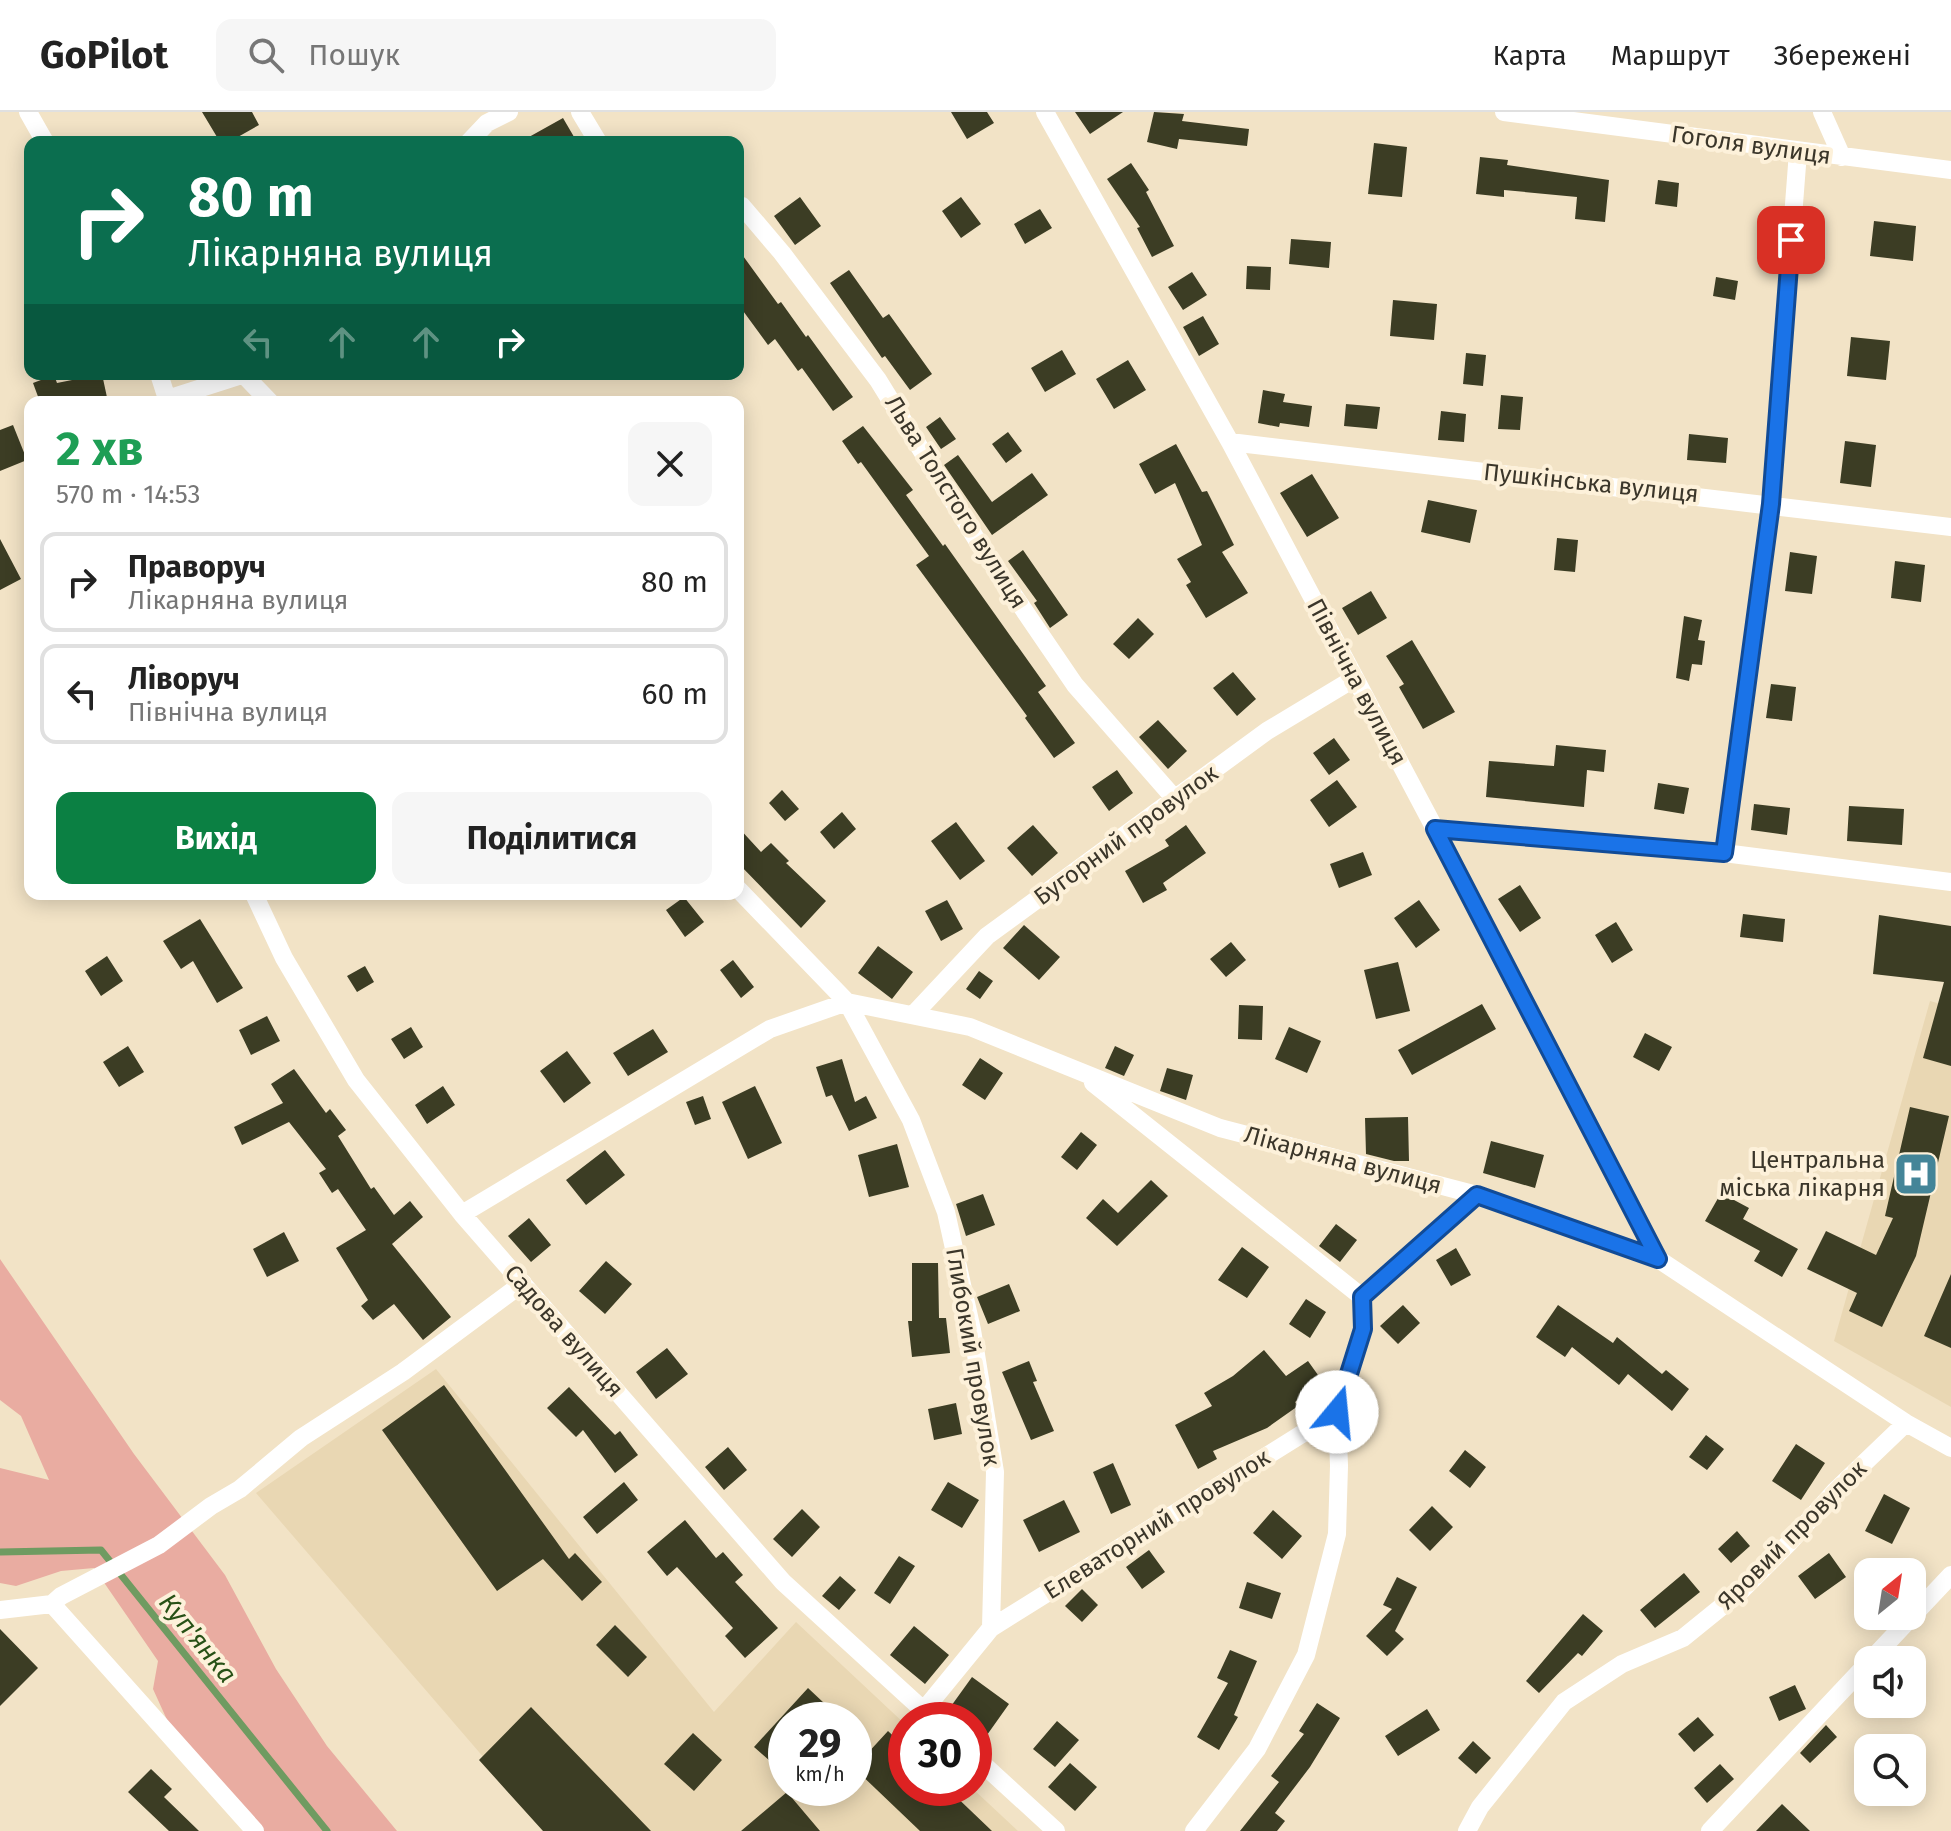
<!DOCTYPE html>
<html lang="uk">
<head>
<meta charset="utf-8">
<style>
	:root { --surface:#fff; --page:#f6f6f6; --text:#222; --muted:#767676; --line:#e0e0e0; --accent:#0b8043 }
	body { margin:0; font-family:"Fira Sans",sans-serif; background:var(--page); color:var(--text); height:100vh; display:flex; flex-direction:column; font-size:30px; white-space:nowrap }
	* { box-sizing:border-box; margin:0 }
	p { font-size:26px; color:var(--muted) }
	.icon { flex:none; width:44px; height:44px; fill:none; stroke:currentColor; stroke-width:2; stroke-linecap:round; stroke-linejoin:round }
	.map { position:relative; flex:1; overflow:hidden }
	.side { position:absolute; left:24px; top:284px; width:720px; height:504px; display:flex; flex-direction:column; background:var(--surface); border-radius:16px; box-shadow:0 4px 20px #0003 }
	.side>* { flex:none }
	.guide { position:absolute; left:24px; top:24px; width:720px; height:244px; border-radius:16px; box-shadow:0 4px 20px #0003; background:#0b6e4f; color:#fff; overflow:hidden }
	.needle { width:52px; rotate:30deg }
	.fabs { position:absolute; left:1854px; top:1446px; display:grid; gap:16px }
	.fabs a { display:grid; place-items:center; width:72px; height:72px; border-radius:16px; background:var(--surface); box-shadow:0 4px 20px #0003; font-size:40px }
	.speed { position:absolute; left:768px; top:1590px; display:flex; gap:16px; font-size:40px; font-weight:700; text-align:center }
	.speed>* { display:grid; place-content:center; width:104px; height:104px; border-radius:50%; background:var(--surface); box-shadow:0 4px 20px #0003; line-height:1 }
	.speed small { font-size:20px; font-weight:400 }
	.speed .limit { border:12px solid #d22; background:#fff; color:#111 }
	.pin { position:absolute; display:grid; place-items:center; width:68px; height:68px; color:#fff; margin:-34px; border-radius:16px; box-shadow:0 4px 12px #0006 }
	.me { position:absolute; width:88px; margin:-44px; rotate:17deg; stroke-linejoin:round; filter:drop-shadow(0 0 6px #0008) }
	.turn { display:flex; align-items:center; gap:28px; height:168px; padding:0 32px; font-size:36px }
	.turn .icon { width:104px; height:104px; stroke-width:2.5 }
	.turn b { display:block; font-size:56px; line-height:68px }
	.lanes { display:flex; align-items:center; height:76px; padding:0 32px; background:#0003; justify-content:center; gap:40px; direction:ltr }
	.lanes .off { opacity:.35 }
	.round { display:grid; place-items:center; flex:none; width:84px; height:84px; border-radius:16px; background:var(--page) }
	.summary { display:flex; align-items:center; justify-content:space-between; height:136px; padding:0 32px }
	h1 { font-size:48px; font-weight:700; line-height:60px; color:#1e9e55 }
	.primary-button { display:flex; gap:16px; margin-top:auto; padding:16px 32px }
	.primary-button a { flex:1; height:92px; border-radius:16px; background:var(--accent); color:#fff; font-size:32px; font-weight:700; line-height:92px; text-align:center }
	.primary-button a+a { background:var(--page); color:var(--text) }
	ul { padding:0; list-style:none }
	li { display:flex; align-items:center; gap:24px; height:100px; margin:0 16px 12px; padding:0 16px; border:4px solid var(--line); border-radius:16px }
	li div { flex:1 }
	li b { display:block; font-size:30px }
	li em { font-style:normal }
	header { display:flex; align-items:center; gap:48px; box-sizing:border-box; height:112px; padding:0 40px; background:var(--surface); border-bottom:2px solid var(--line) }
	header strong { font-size:38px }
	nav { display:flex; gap:44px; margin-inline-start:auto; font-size:28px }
	.search { width:560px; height:72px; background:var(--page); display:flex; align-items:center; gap:20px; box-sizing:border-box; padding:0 28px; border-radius:16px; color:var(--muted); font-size:30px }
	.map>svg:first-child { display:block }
	.built { fill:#e9d7b3; fill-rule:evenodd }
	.green { fill:#e9aca1 }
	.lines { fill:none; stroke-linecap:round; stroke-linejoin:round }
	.stream { stroke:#6f9b61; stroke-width:7 }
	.building { fill:#3c3d24 }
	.minor { stroke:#fff; stroke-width:18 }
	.route-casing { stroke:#114b97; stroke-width:20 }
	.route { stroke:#1a73e8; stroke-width:14 }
	.labels { text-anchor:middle; stroke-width:8; stroke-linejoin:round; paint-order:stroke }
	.street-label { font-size:24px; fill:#3b362a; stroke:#fdf1da }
	.poi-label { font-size:24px; fill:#3b362a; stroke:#fdf1da; text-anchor:end }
	.water-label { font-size:26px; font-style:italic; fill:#275116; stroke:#fdf1da }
</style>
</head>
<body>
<header>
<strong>GoPilot</strong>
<div class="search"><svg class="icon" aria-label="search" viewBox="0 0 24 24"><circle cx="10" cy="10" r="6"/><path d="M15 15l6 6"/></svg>Пошук</div>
<nav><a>Карта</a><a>Маршрут</a><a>Збережені</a></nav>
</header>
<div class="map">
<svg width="1951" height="1719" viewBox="0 0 1951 1719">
	<rect width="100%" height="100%" fill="#f2e3c6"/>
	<!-- built -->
	<path class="built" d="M1930,889L1951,895V1295L1834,1229Z
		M436,1257L714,1600L796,1510L906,1613V1676H972L1018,1719H547L256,1381ZM786,1608H854V1676H786Z"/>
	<!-- green -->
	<path class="green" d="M0,1147L134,1342L225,1463L276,1557L327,1634L397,1719H254L178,1632L153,1577L158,1549L94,1456L61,1459L16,1474L0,1471V1356L49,1368L21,1304L0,1288Z"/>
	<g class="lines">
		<!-- stream -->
		<path class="stream" d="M0,1440L101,1438L327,1719"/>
	</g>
	<!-- building -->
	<path class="building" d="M202,0H252L259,13L229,30H220Z
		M951,0H987L994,11L967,27Z
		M1075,0H1123L1090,22Z
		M1154,0L1184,2L1182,9L1249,17L1247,34L1179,27L1177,37L1147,30Z
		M563,6L577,30H520Z
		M1374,31L1407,35L1402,85L1368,82Z
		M1480,45L1508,48L1507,53L1609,68L1605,110L1575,107L1577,85L1504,78V85L1476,82Z
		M1131,51L1149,78L1146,80L1174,134L1152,145L1137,116L1140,115L1107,67Z
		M1658,68L1679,71L1677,95L1655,92Z
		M800,85L821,114L795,133L774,104Z
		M961,85L981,112L961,126L942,99Z
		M1040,97L1052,116L1025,132L1014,112Z
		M1874,109L1916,114L1913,149L1870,144Z
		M1291,127L1331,130L1329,156L1289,152Z
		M738,137L778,192L781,190L806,225L808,223L853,285L833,299L802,256L798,259L775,227L768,233L738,192Z
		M1247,154L1271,155L1270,178L1246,177Z
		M849,158L883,206L889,202L932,262L910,278L885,244L882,246L830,171Z
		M1192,160L1207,183L1183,198L1168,175Z
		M1716,165L1738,169L1735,188L1713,184Z
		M1393,188L1437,192L1434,228L1390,224Z
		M1203,204L1219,232L1199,244L1183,215Z
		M1851,225L1890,229L1886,268L1847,264Z
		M1062,238L1076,262L1045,280L1031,256Z
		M1466,241L1486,243L1483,274L1463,272Z
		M1128,248L1146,278L1114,297L1096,267Z
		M102,262L108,290H40L33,271L54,263L57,271Z
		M1263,278L1285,282L1283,290L1312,294L1309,315L1280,311L1279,315L1258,311Z
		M1501,283L1523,285L1520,318L1498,317Z
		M1346,292L1380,295L1377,317L1344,314Z
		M1441,299L1466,302L1464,330L1438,328Z
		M940,305L956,327L941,337L926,315Z
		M13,313L27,348L0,359V318Z
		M863,314L913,378L906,383L943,434L945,432L1046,574L1038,580L1075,631L1054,646L1025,606L1027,604L916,453L929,444L861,350L858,352L842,329Z
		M1008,320L1022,339L1006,351L992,332Z
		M1689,322L1728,326L1726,351L1687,348Z
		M1845,329L1876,333L1871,375L1840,371Z
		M1176,332L1202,380L1207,379L1234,433L1222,440L1248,481L1206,506L1186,473L1191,470L1177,447L1202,433L1175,371L1155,382L1139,352Z
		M958,343L992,390L1032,361L1048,383L992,423L944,353Z
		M1312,362L1339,406L1307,425L1280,381Z
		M1428,388L1477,398L1470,431L1421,420Z
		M1557,426L1578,428L1575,460L1554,458Z
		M0,427L21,467L0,478Z
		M1023,438L1068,503L1050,516L1034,491L1037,489L1008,449Z
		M1790,440L1817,444L1812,482L1785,479Z
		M1895,449L1925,453L1921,490L1891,486Z
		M1371,479L1387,506L1358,523L1342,496Z
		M1684,504L1702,508L1698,528L1705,529L1702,553L1692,552L1689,569L1676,566Z
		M1138,506L1154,522L1129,547L1113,532Z
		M1412,528L1455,600L1423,617L1399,575L1404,572L1386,544Z
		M1233,560L1256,587L1237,604L1213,576Z
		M1771,572L1796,575L1792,609L1766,606Z
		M1158,608L1187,639L1168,657L1139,625Z
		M1334,626L1350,648L1329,663L1313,641Z
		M1556,633L1606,638L1604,660L1587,658L1584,695L1486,685L1489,649L1554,654Z
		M1117,658L1133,681L1109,699L1092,675Z
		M1337,668L1357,695L1329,715L1310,688Z
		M1658,671L1689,676L1684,702L1654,697Z
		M782,678L799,697L785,709L769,691Z
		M1754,692L1790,696L1787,723L1751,718Z
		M1849,694L1904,697L1902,733L1847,729Z
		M842,700L856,717L834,737L820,720Z
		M956,710L985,749L960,768L931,729Z
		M1033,713L1058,741L1032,764L1007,736Z
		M1186,713L1206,741L1163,771L1167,778L1143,791L1125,759L1169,734L1165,728Z
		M738,715L761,740L771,731L789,749L786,751L826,789L801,816L738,751Z
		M1363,740L1372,763L1339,776L1330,752Z
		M1520,773L1541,806L1520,820L1498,787Z
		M684,785L704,810L685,825L666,798Z
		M947,788L963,817L941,829L925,799Z
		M1419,788L1440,818L1416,836L1394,806Z
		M1743,802L1785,807L1783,830L1740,825Z
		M1879,803L1951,814V954L1923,946L1944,870L1873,862Z
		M200,807L243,876L217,891L193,849L181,857L163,829Z
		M1616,810L1633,838L1612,851L1595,823Z
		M1024,813L1060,845L1039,868L1003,836Z
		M1231,830L1246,848L1226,865L1210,847Z
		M878,834L913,860L892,887L858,861Z
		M107,844L123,869L101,884L85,859Z
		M733,848L754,875L741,886L720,858Z
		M1398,850L1410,899L1376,907L1364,858Z
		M365,854L374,870L357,880L347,864Z
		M979,859L993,869L980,887L966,877Z
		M1482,892L1496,917L1412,963L1398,938Z
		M1239,893L1263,894L1262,928L1238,927Z
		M267,904L280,929L251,943L239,918Z
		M411,915L423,935L404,947L391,927Z
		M1289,915L1321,929L1307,961L1275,947Z
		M653,917L668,940L628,964L613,941Z
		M1645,921L1672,935L1659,959L1633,945Z
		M128,934L144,960L119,975L103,950Z
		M1115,934L1134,943L1124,964L1105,956Z
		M567,939L591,971L564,991L540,959Z
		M980,946L1003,961L985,988L962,973Z
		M842,947L855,990L866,984L877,1006L849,1019L832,983L826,985L816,955Z
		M1167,956L1193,963L1186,988L1160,979Z
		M294,957L326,1001L330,997L346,1018L338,1024L371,1077L374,1075L394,1103L410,1089L423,1105L392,1132L451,1205L423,1228L394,1192L373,1208L361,1194L368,1188L336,1136L366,1118L338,1077L332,1081L319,1061L326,1057L289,1010L242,1033L234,1015L283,991L271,972Z
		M443,974L455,993L427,1012L415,993Z
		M755,974L782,1031L748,1047L722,990Z
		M703,984L711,1007L695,1013L686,990Z
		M1910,995L1949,1004L1916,1144L1882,1215L1849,1199L1857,1181L1807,1157L1826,1119L1876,1143L1893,1106L1885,1104Z
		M1408,1005L1409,1049H1394L1366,1042L1365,1006Z
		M1081,1020L1097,1033L1077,1058L1061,1045Z
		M1491,1029L1544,1043L1535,1076L1483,1061Z
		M897,1032L909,1075L869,1085L858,1043Z
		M605,1038L625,1063L586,1093L566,1068Z
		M1151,1068L1168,1084L1117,1134L1086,1106L1103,1087L1118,1101Z
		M1721,1081L1749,1096L1743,1107L1798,1137L1782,1165L1754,1149L1760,1139L1705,1109Z
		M983,1082L995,1113L966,1124L956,1092Z
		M529,1106L551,1133L531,1150L508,1124Z
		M1336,1112L1357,1128L1340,1150L1319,1134Z
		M284,1120L299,1149L267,1165L253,1137Z
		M1242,1135L1269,1155L1247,1186L1218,1168Z
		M1456,1136L1471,1163L1451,1174L1436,1148Z
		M606,1149L632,1172L605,1202L579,1179Z
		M912,1151H938L939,1206H946L950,1241L912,1245L908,1209H912Z
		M1951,1162V1236L1924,1224Z
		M1009,1172L1020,1199L988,1212L977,1185Z
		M1306,1187L1326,1200L1310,1226L1289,1212Z
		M1403,1193L1420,1211L1398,1232L1380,1214Z
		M1558,1193L1613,1231L1617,1225L1662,1262L1666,1258L1689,1277L1672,1299L1628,1262L1619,1273L1572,1235L1565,1245L1536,1225Z
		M667,1236L688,1262L656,1287L636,1260Z
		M1264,1238L1286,1264L1308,1249L1323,1270L1295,1290L1298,1294L1267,1316L1213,1339L1217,1347L1198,1357L1175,1313L1212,1294L1204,1281L1233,1264Z
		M1029,1249L1037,1269L1033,1270L1054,1319L1031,1328L1002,1260Z
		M444,1273L569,1447L575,1441L602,1470L582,1489L543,1447L497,1479L382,1318Z
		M569,1275L615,1323L620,1319L638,1343L615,1361L583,1318L576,1325L547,1296Z
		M956,1291L962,1322L934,1328L928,1297Z
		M1706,1323L1724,1337L1707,1358L1689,1345Z
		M1796,1332L1825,1351L1801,1388L1772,1369Z
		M728,1335L747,1358L724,1378L705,1355Z
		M1465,1338L1486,1355L1470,1376L1449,1359Z
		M1113,1351L1131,1393L1111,1402L1093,1360Z
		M624,1370L638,1388L597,1422L583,1405Z
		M948,1370L979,1388L962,1416L931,1398Z
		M1884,1382L1910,1396L1892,1432L1865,1419Z
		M1064,1388L1080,1420L1039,1440L1023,1408Z
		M1432,1394L1453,1415L1430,1439L1409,1418Z
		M802,1397L820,1415L792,1445L773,1427Z
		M1273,1398L1302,1424L1282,1447L1253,1421Z
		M685,1408L716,1446L723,1440L743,1463L735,1470L778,1516L745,1546L725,1524L733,1516L677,1455L667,1464L647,1440Z
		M1737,1419L1750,1434L1731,1451L1718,1437Z
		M1149,1438L1165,1460L1142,1477L1126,1455Z
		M1829,1441L1846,1465L1815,1487L1798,1464Z
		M899,1444L915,1454L890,1492L874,1481Z
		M1684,1461L1700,1480L1655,1516L1640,1498Z
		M840,1464L856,1478L839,1498L822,1484Z
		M1397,1465L1417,1475L1395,1519L1404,1527L1387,1544L1366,1524L1392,1497L1383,1493Z
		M1247,1470L1281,1481L1272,1507L1239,1496Z
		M1082,1477L1098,1493L1082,1510L1065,1494Z
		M1583,1502L1603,1519L1582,1544L1578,1541L1539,1581L1526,1569Z
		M615,1513L647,1545L628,1565L596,1533Z
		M914,1514L949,1543L925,1572L890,1543Z
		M0,1517L38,1556L0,1594Z
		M1230,1538L1257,1549L1234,1603L1238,1605L1219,1638L1197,1625L1228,1571L1217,1566Z
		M972,1565L1009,1592L987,1623L974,1614V1608H965L949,1597Z
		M1795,1573L1806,1597L1779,1609L1769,1585Z
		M808,1576L842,1608H786V1663L754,1635Z
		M1317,1591L1340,1606L1310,1655L1275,1701L1285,1709L1277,1719H1240L1279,1670L1271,1664L1304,1622L1299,1619Z
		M531,1595L651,1719H543L479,1648Z
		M1427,1597L1440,1618L1398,1644L1385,1624Z
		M1698,1605L1714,1623L1694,1640L1678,1622Z
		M1057,1609L1079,1628L1055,1655L1033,1637Z
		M1826,1613L1837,1625L1810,1651L1800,1641Z
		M888,1619L906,1636V1676H947L992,1719H920L854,1656Z
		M693,1621L722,1648L694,1679L664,1652Z
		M1473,1629L1491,1646L1476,1662L1458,1646Z
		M1070,1651L1097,1675L1075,1699L1048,1675Z
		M1720,1652L1734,1667L1707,1691L1694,1676Z
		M151,1657L172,1677L164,1685L199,1719H169L128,1680Z
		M787,1680L820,1719H741Z
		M1782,1692L1810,1719H1756Z"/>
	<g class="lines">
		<!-- minor -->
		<path class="minor" d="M28,0L45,30
			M580,0L598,30
			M1045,0L1230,330L1435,717L1658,1147
			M1504,0L1951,58
			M1822,0L1842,45
			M469,30L487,11L509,0
			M738,95L742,94L782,141L878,268L983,438L1075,573L1175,687
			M159,262L168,290
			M244,263L270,290
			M167,287L245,262
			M1230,330L1951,415
			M1435,717L1724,741L1951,770
			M1724,741L1771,392L1798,40
			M738,777L847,890L911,1008L946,1100L972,1218L995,1360L991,1516L924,1598
			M254,782L284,846L356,968L462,1102L783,1470L934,1608
			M914,902L987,824L1267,619L1355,566
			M1093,971L1362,1185
			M462,1102L770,917L847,890L970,915L1220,1016L1477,1083L1658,1147L1906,1311L1951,1336
			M52,1492L61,1484L159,1433L211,1394L240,1377L301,1326L403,1260L523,1171
			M52,1492L255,1719
			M0,1498L52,1492
			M991,1516L1337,1300L1363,1217L1362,1185L1477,1083
			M1871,1548L1951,1463
			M974,1644L1056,1719
			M1194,1719L1257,1637L1306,1543L1337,1422L1339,1354L1337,1300
			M1467,1719L1480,1695L1564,1590L1622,1552L1683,1526L1741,1479L1789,1431L1835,1379L1906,1311
			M1710,1719L1868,1551"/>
	</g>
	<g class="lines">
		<!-- route casing -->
		<g class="route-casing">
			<path id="route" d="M1337,1300L1363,1217L1362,1185L1477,1083L1658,1147L1435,717L1724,741L1771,392L1791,128"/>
		</g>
		<!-- route -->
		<use href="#route" class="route"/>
	</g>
	<!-- icons -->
	<defs>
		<g id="hospital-square" transform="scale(2.3)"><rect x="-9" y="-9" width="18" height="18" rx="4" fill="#448598" stroke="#fdf1da"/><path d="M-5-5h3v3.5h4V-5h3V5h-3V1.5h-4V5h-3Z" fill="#fff"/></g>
	</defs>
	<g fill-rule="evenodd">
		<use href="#hospital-square" x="1916" y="1062"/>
	</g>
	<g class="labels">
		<!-- street labels -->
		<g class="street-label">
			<text transform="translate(1751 33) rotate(8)" y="8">Гоголя вулиця</text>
			<text transform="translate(1591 371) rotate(6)" y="8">Пушкінська вулиця</text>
			<text transform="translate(956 390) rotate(58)" y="8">Льва Толстого вулиця</text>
			<text transform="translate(1357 570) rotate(62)" y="8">Північна вулиця</text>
			<text transform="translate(1126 723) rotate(-36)" y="8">Бугорний провулок</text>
			<text transform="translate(1343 1048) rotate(15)" y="8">Лікарняна вулиця</text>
			<text transform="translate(564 1219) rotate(49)" y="8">Садова вулиця</text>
			<text transform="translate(973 1245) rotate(80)" y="8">Глибокий провулок</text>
			<text transform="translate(1157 1412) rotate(-32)" y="8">Елеваторний провулок</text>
			<text transform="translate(1792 1423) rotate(-45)" y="8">Яровий провулок</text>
		</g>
		<!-- poi labels -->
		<g class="poi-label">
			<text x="1885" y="1056">Центральна<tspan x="1885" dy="28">міська лікарня</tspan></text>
		</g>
		<!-- water labels -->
		<g class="water-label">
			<text transform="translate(198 1526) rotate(51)" y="9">Куп'янка</text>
		</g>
	</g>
</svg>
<div class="fabs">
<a><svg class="needle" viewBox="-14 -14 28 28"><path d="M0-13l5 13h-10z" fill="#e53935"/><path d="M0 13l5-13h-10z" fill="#767676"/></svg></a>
<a><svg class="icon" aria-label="sound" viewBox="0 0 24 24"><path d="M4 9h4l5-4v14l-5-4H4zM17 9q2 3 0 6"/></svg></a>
<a><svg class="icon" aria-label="search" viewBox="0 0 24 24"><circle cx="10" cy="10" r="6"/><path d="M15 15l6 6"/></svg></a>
</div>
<div class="speed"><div>29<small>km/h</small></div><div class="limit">30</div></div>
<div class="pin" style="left:1791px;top:128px;background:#d93025"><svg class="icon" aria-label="arrive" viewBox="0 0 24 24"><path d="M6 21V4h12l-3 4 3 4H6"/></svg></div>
<svg class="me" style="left:1337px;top:1300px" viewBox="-20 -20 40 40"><circle r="19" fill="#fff"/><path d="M0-13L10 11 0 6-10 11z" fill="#1a73e8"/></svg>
<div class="guide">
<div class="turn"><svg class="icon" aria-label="right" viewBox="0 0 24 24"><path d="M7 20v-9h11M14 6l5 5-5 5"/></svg><div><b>80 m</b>Лікарняна вулиця</div></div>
<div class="lanes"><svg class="icon off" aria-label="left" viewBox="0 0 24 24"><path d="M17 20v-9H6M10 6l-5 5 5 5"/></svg><svg class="icon off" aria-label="ahead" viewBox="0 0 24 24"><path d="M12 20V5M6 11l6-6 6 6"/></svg><svg class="icon off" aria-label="ahead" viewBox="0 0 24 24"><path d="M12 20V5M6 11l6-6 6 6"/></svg><svg class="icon" aria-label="right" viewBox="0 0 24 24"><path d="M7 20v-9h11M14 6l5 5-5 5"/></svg></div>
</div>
<section class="side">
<div class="summary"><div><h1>2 хв</h1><p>570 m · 14:53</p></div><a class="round"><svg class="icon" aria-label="close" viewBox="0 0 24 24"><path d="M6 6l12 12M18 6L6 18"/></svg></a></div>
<ul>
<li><svg class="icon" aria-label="right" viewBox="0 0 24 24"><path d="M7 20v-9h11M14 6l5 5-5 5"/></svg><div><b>Праворуч</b><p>Лікарняна вулиця</p></div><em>80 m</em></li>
<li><svg class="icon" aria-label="left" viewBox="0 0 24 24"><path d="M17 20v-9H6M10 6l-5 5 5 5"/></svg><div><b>Ліворуч</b><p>Північна вулиця</p></div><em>60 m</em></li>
</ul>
<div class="primary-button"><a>Вихід</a><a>Поділитися</a></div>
</section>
</div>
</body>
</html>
